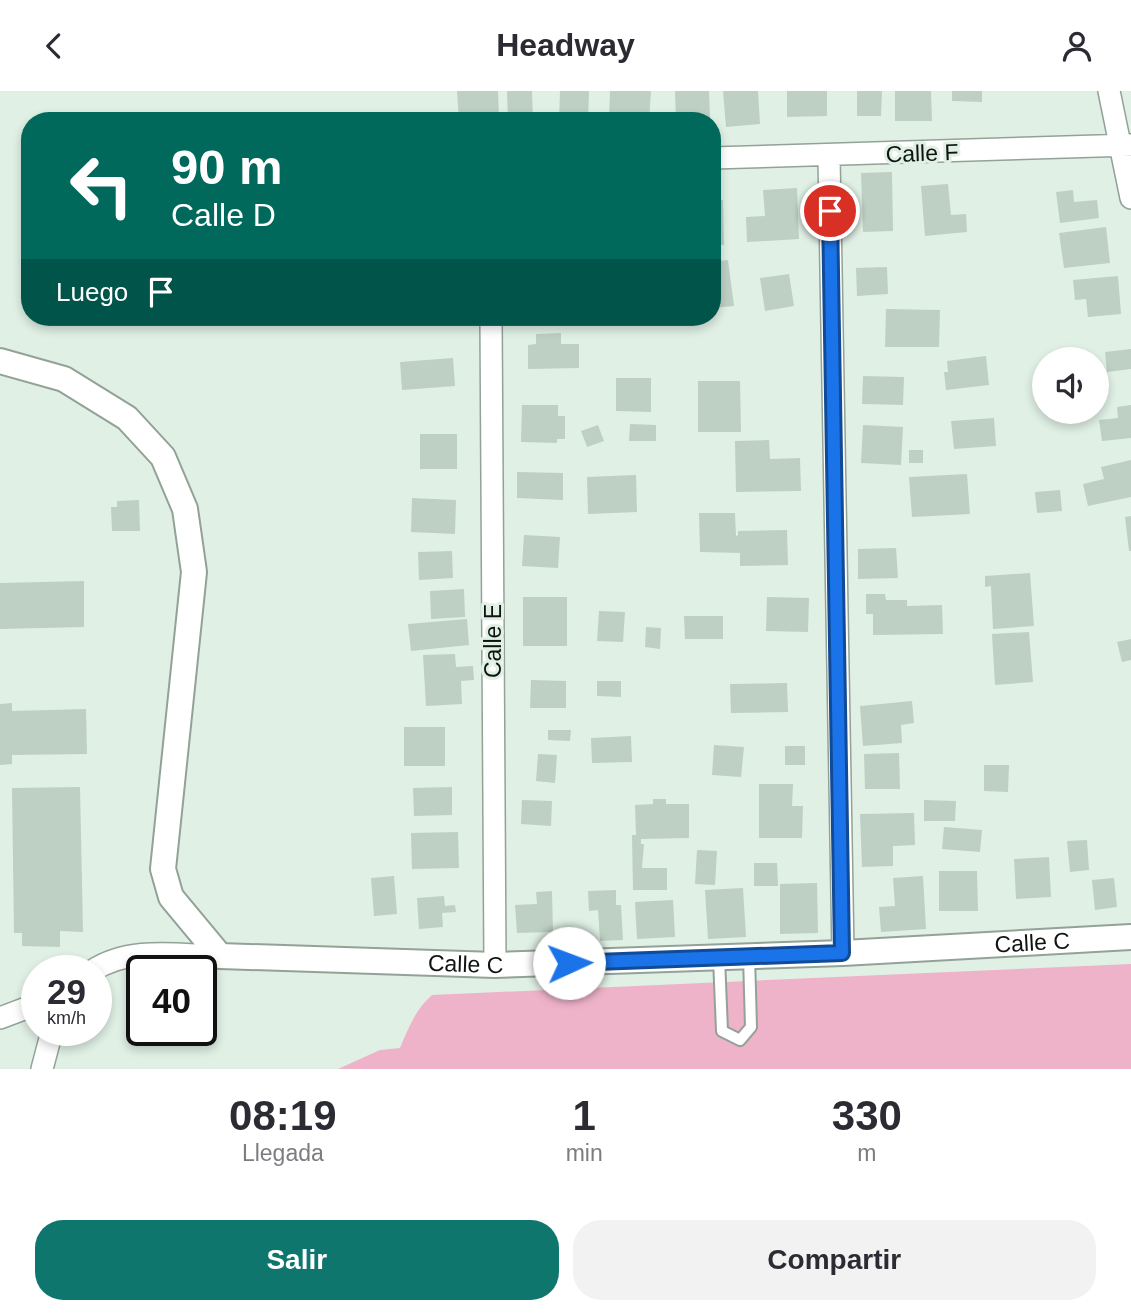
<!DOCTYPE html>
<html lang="es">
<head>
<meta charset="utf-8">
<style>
	:root { --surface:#fff; --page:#f2f2f3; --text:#2b2b33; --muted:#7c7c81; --accent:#0f766e }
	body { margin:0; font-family:Helvetica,sans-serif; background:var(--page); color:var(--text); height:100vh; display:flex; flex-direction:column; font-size:26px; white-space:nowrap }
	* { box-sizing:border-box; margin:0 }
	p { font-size:23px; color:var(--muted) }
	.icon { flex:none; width:38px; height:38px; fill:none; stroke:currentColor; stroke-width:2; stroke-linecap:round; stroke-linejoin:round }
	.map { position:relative; height:978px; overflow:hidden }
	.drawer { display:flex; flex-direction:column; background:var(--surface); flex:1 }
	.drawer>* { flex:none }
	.top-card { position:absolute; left:21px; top:21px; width:700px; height:214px; border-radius:28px; box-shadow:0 4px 10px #0003; background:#00695c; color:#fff; overflow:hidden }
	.controls { position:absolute; left:1032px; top:256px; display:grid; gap:14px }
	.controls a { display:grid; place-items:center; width:77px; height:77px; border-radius:50%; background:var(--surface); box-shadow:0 4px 10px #0003; font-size:35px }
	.speed { position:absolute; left:21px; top:864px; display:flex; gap:14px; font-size:35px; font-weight:700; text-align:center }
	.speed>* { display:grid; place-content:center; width:91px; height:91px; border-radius:50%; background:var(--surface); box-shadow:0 4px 10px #0003; line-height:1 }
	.speed small { font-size:18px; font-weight:400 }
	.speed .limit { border:4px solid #111; border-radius:10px; background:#fff; color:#111 }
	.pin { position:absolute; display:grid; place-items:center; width:60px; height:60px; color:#fff; margin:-30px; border:4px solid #fff; border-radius:50%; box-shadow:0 2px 7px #0007 }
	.me { position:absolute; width:77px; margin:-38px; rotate:88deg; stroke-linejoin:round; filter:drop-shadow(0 0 5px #0008) }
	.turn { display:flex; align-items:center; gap:24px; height:147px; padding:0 35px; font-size:32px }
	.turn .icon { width:91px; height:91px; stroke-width:2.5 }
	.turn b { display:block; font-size:49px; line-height:60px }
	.then { display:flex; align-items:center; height:66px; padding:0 35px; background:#0003; gap:14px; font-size:26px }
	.eta { display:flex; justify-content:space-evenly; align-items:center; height:119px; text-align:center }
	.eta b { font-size:42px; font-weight:800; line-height:49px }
	.primary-button { display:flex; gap:14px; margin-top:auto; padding:14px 35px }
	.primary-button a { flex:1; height:80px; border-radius:28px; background:var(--accent); color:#fff; font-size:28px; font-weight:800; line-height:80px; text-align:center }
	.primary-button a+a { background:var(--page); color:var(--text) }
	header { display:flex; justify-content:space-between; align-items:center; height:91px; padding:0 35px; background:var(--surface); font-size:32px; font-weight:800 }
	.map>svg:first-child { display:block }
	.green { fill:#eeb2c9 }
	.building { fill:#becfc4 }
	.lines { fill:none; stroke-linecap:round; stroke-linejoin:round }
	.service-casing { stroke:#92a297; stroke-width:14 }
	.minor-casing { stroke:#92a297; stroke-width:24 }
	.tertiary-casing { stroke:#92a297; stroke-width:28 }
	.service { stroke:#fff; stroke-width:10 }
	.minor { stroke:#fff; stroke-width:21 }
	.tertiary { stroke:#fff; stroke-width:24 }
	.route-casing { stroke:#114b97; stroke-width:18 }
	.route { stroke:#1a73e8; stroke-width:12 }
	.labels { text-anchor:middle; stroke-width:6; stroke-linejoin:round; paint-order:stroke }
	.street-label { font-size:23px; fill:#0f1411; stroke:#e0f0e5 }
</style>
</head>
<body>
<header><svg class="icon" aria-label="back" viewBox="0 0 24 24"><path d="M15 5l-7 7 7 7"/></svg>Headway<svg class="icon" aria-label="person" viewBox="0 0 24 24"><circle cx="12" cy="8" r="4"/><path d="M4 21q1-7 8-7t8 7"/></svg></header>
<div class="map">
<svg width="1131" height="978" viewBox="0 0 1131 978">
	<rect width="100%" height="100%" fill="#e0f0e5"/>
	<!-- green -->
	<path class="green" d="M1131,873V978H338L380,959L400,957C409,936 415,919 432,904Z"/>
	<!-- building -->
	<path class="building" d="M457,0H498L499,29L459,30Z
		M507,0H532L533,30H508Z
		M560,0H589L588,30H559Z
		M610,0H651L649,30H609Z
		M675,0H709L710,28L676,30Z
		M723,0H758L760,33L726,36Z
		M787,0H827V25L787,26Z
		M857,0H882L881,25H857Z
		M895,0H931L932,30H895Z
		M952,0H982V11L952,10Z
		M892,81L893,140L863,141L861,82Z
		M948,93L951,124L966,123L967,141L925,145L921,95Z
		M797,97L799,148L747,151L746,126L765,125L763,99Z
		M1073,99L1074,111L1097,109L1099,127L1060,132L1056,101Z
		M712,109H723L724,154H712Z
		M1106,136L1110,172L1064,177L1059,142Z
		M728,169L734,215L712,217V171Z
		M887,176L888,203L857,205L856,177Z
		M789,183L794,215L765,220L760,187Z
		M1118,185L1121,223L1088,226L1086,208L1075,209L1073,189Z
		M886,218L940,219L939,256H885Z
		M561,242V253H579V277L528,278V254L536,253V243Z
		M1131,258V278L1107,281L1105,261Z
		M986,265L989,294L946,299L944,281H948L947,270Z
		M453,267L455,295L402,299L400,271Z
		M863,285L904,286L903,314L862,313Z
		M616,287H651V321L616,320Z
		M698,290H740L741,341H698Z
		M522,314H558V325H565V348H557V352L521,351Z
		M1131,314V347L1102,350L1099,329L1118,327L1117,316Z
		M994,327L996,355L954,358L951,330Z
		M630,333L656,334V350H629Z
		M598,334L604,350L587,356L581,340Z
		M863,334L903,336L901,374L861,372Z
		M420,343H457V378H420Z
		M769,349L770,368L800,367L801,400L736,401L735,350Z
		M909,359H923V372H909Z
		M1131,369V406L1088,415L1083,393L1104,388L1101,376Z
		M517,381L563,382V409L517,407Z
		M967,383L970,423L912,426L909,386Z
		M636,384L637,421L588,423L587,386Z
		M1060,399L1062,420L1037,422L1035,401Z
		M412,407L456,409L455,443L411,441Z
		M139,409L140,440H112L111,416H117V410Z
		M699,422H735L736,445L738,444V440L787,439L788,474L740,475V462L700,461Z
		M1131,425V460H1129L1125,426Z
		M524,444L560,446L558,477L522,475Z
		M896,457L898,487L858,488V458Z
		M452,460L453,487L419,489L418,461Z
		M1030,482L1034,535L993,538L991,495L985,496V485Z
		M84,490V536L0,538V492Z
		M464,498L465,526L431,528L430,500Z
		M866,503H885L886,509H907V515L942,514L943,543L873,544V523H866Z
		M523,506H567V555H523Z
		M767,506L809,507L808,541L766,540Z
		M599,520L625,521L623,551L597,550Z
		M684,525H723V548H685Z
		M467,528L469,554L411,560L408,533Z
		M646,536L661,537L660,558L645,556Z
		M1029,541L1033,591L995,594L992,543Z
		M1131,548V569L1122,571L1117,551Z
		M455,563L456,576L473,575L474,589L461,590L462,613L426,615L423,564Z
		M531,589L566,590V617H530Z
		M597,590H621V606L597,605Z
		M787,592L788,621L731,622L730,593Z
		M912,610L914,632L901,634L902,652L863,655L860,615Z
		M12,612V620L86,618L87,663L12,664V673L0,674V613Z
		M404,636H445V675H404Z
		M548,639H571L570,650L548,649Z
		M631,645L632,671L592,672L591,647Z
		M714,654L744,656L741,686L712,684Z
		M785,655H805V674H785Z
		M899,662L900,698H865L864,663Z
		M538,663L557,664L555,692L536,690Z
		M984,674H1009L1008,701L984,700Z
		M759,693H793L792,715H803L802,747H759Z
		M80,696L83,841L60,840V856L22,855V842H14L12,697Z
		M452,696V724L414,725L413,697Z
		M653,708H666V713H689V747L641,748V753H644L642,777H667V799H633L632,744H636L635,714L653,713Z
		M522,709L552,710L551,735L521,733Z
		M924,709L956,710L955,730H924Z
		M914,722L915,754L893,755V775L862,776L860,723Z
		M944,736L982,739L980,761L942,758Z
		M458,741L459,777L412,778L411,742Z
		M1087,749L1089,779L1070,781L1067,750Z
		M697,759L717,760L715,794L695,793Z
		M1049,766L1051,806L1016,808L1014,768Z
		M754,772H777L778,795H754Z
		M939,780H977L978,820H939Z
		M394,785L397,823L374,825L371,787Z
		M923,785L926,838L881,841L879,816L895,815L893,787Z
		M1114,787L1117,816L1095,819L1092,789Z
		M817,792L818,842L780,843V793Z
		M743,797L746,846L708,848L705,799Z
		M616,799V814H621L623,849L600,850L598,819L589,820L588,800Z
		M552,800L553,841L517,842L515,814L537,813L536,801Z
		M444,805L445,815L455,814L456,821L442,822L443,836L419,838L417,807Z
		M673,809L675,846L637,848L635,811Z"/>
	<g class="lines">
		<!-- service casing -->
		<g class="service-casing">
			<path id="service" d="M719,867L722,940L740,949L751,936L749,865"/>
		</g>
		<!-- minor casing -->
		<g class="minor-casing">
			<path id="minor" d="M1109,0L1131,107
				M829,65L843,862
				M712,67L1131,54
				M491,226L495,874
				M92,880C130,855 177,864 220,865
				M0,927L37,913
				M42,978L52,940"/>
		</g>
		<!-- tertiary casing -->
		<g class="tertiary-casing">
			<g id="tertiary">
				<path id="s1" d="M0,270L64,288L127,327L163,366L185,418L194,481L163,778L171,806L220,865L495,874L843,862L1131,846"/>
			</g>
		</g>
		<!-- service -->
		<use href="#service" class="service"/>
		<!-- minor -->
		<use href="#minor" class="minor"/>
		<!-- tertiary -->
		<use href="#tertiary" class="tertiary"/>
	</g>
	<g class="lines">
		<!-- route casing -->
		<g class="route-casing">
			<path id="route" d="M569,872L842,862L830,120"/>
		</g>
		<!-- route -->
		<use href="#route" class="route"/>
	</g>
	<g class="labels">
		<!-- street labels -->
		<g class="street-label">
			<text transform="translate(922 62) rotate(-2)" y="8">Calle F</text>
			<text transform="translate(493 550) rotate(-90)" y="8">Calle E</text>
			<text dy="8" stroke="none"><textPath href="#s1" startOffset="1531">Calle C</textPath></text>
			<text dy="8" stroke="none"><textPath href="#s1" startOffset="964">Calle C</textPath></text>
		</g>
	</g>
</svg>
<div class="controls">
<a><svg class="icon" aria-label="sound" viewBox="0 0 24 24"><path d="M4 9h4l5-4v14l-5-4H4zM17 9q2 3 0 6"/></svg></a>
</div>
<div class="speed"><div>29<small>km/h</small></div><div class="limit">40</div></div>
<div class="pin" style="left:830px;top:120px;background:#d93025"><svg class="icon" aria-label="arrive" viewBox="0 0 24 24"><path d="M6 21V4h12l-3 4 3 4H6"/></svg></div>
<svg class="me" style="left:569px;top:872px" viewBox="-20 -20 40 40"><circle r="19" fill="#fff"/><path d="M0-13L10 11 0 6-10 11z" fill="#1a73e8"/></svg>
<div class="top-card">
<div class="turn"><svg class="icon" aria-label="left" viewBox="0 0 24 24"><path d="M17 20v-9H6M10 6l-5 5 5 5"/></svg><div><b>90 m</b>Calle D</div></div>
<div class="then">Luego<svg class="icon" aria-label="arrive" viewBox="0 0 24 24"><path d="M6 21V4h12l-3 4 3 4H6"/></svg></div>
</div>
</div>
<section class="drawer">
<div class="eta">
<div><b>08:19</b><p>Llegada</p></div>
<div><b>1</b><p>min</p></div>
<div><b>330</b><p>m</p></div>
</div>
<div class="primary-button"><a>Salir</a><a>Compartir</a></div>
</section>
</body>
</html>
